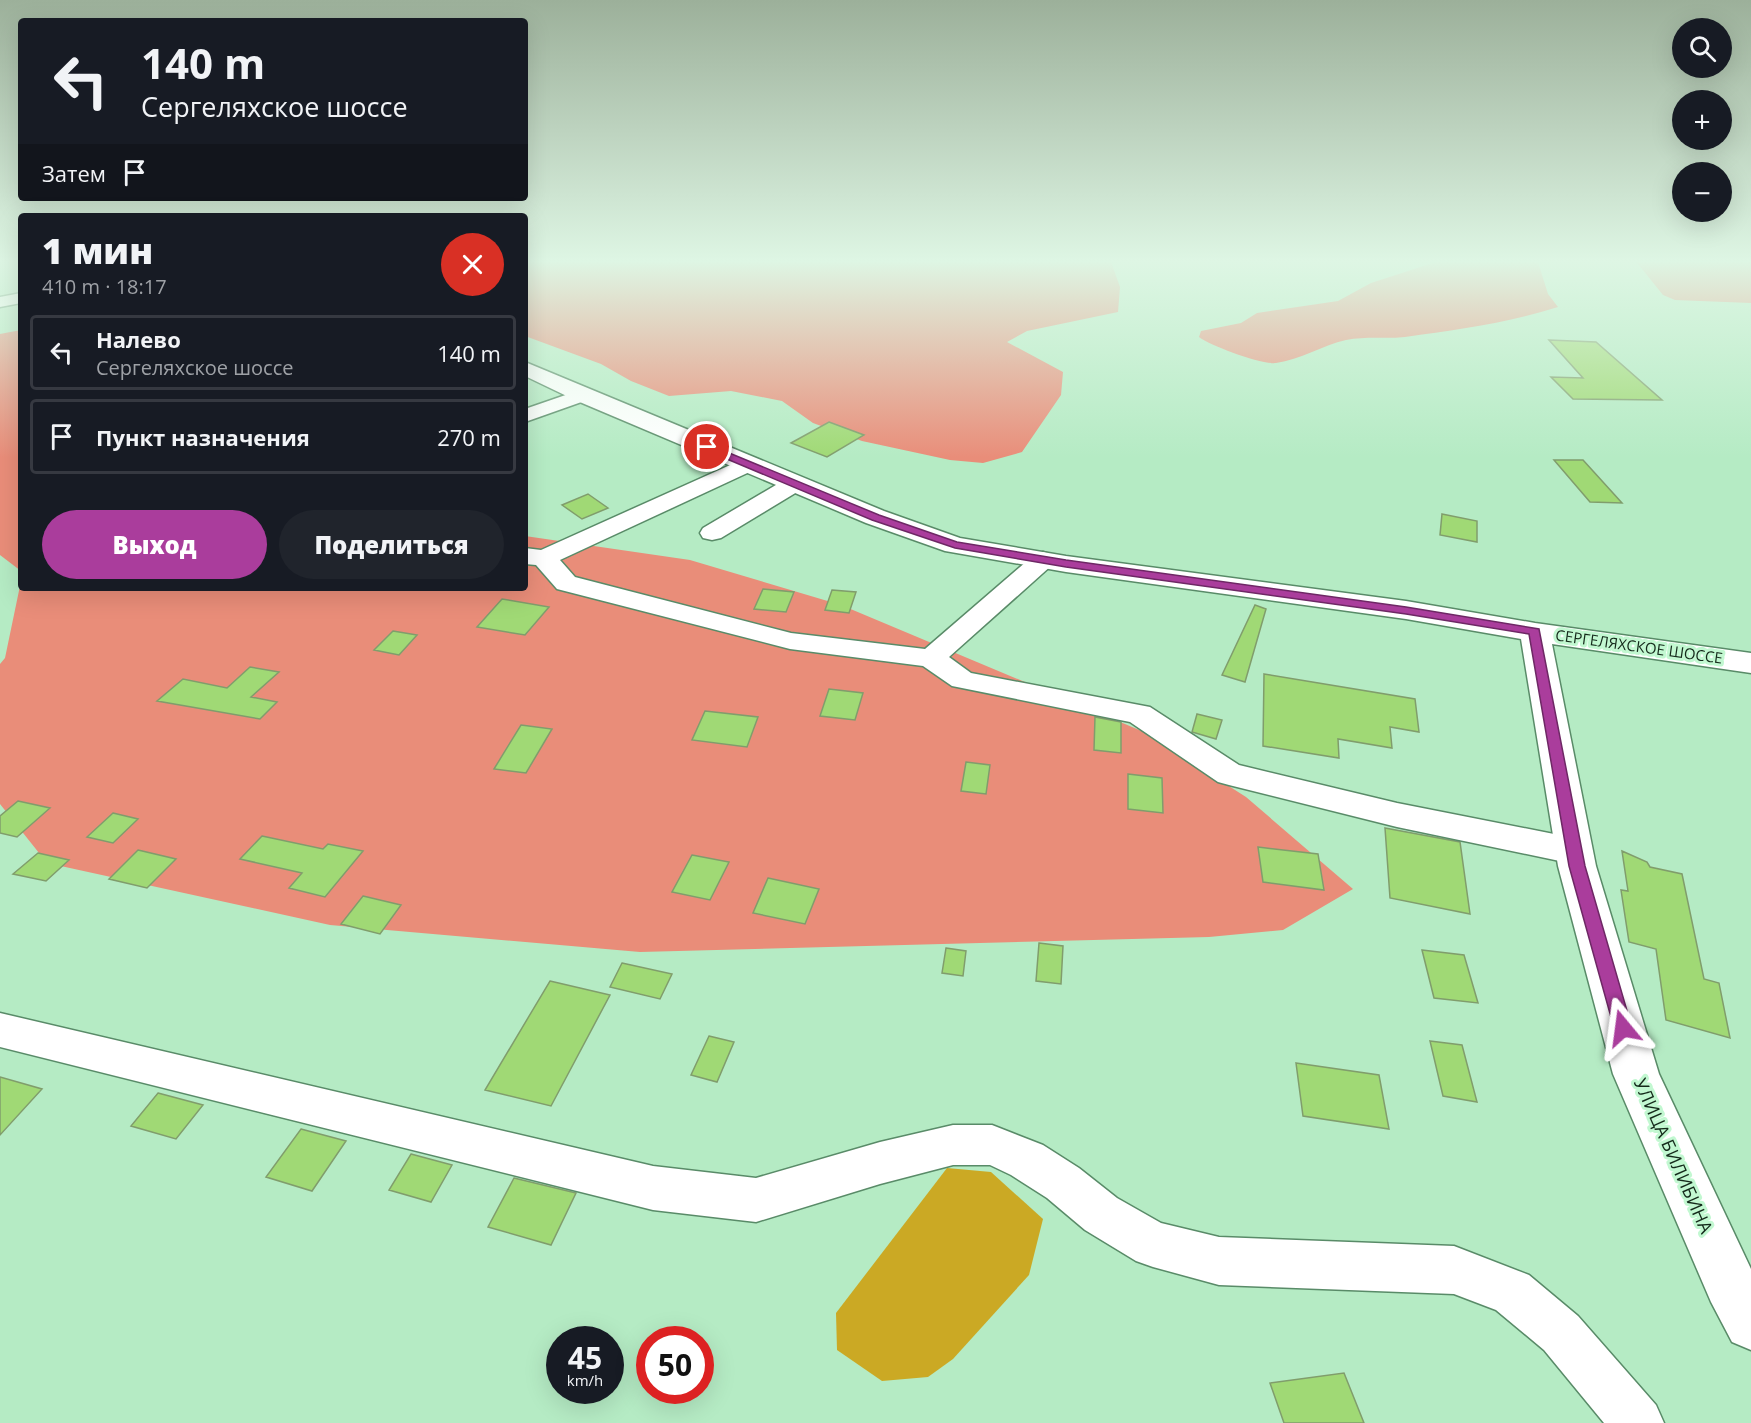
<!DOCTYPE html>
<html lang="ru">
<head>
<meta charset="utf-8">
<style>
	:root { --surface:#171b24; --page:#20242c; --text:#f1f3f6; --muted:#9ea1a6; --line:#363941; --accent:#aa3d9c }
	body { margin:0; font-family:"Open Sans",sans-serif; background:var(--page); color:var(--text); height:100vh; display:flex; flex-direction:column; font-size:22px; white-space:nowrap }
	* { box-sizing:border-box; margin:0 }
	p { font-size:20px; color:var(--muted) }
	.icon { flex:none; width:33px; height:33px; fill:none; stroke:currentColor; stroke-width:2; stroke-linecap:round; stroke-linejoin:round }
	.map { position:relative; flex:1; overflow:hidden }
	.side { position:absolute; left:18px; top:213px; width:510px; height:378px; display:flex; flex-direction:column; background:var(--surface); border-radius:6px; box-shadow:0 6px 24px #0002 }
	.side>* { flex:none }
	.guide { position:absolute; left:18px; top:18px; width:510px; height:183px; border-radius:6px; box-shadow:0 6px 24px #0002; background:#171b24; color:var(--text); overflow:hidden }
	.buttons { position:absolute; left:1672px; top:18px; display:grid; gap:12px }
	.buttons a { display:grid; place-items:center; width:60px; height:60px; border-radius:50%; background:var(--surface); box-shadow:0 6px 24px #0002; font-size:30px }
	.speed { position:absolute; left:546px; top:1326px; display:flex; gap:12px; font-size:30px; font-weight:700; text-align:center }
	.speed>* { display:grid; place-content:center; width:78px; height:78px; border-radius:50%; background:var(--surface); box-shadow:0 6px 24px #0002; line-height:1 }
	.speed small { font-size:15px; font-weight:400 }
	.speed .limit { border:9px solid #d22; background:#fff; color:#111 }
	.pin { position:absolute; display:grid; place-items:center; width:51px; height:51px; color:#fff; margin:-26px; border:3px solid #fff; border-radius:50%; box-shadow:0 2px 6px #0007 }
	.me { position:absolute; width:66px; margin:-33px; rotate:344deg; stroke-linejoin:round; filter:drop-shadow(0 0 4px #0008) }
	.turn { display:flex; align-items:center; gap:21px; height:126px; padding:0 24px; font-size:27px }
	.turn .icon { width:78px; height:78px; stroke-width:2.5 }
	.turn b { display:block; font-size:42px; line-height:51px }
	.then { display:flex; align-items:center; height:57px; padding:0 24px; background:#0003; gap:12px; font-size:22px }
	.round { display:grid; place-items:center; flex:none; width:63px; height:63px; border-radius:32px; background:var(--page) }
	.overview { display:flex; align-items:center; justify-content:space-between; height:102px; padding:0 24px }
	h1 { font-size:36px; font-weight:800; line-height:45px }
	.button { display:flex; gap:12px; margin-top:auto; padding:12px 24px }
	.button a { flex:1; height:69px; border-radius:36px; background:var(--accent); color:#fff; font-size:24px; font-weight:800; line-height:69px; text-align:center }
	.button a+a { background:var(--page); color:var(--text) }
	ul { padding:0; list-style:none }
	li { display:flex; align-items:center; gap:18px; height:75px; margin:0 12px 9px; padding:0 12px; border:3px solid var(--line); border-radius:6px }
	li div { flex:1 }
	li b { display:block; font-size:22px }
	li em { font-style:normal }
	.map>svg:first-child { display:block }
	.green { fill:#e98d79 }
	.water { fill:#cba924 }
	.building { fill:#a0d975; stroke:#809d6c; stroke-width:1.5 }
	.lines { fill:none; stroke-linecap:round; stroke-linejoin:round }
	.minor-casing { stroke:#598b68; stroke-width:3 }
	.secondary-casing { stroke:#598b68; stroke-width:3 }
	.minor { fill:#fff; fill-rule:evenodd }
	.secondary { fill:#fff; fill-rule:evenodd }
	.route { fill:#aa3d9c; stroke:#6e2865; stroke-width:1.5 }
	.labels { text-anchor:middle; stroke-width:6; stroke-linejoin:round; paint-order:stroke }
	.street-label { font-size:15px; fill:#14291a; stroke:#c2f8d1 }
	.near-street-label { font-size:18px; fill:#14291a; stroke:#c2f8d1 }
</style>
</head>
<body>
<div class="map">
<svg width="1751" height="1423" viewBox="0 0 1751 1423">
	<rect width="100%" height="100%" fill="#b5ebc4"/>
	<!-- green -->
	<path class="green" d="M525,259H1110L1120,287L1118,312L1027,331L1007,342L1063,372L1061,395L1022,452L983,463L950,460L862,441L813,423L782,401L731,391L669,396L631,381L601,364L525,336Z
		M1445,259H1537L1548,294L1558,307C1508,323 1457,330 1405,337C1386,339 1366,336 1346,340C1323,345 1300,360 1276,363C1262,365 1211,346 1199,337L1201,331L1241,323L1257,313L1338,301L1371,283Z
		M1634,259H1751V303L1675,300L1663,295Z
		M21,330V571L0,555V334Z
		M525,536L690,560L841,605L1144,732L1246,797L1353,889L1283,930L1209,937L640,952L330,925L47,863L0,804V664L5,658L21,581V588H525Z"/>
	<!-- water -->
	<path class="water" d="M947,1168L991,1172L1043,1219L1029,1275L953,1359L928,1377L882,1381L837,1350L836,1313Z"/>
	<!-- building -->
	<path class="building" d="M1549,340L1596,342L1662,400L1573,399L1551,377L1583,378Z
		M829,422L864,435L827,457L791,443Z
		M1554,460H1583L1622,503L1590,502Z
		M588,494L608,508L582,519L562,505Z
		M1442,514L1477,521V542L1440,535Z
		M763,589L794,592L786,612L754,609Z
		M832,590L856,592L849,613L825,610Z
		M502,599L549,607L525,635L477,627Z
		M1255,605L1266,609L1245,682L1222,675Z
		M393,631L417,635L399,655L374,650Z
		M250,667L279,672L251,697L277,702L260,719L157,701L183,679L227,688Z
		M1264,674L1415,699L1419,732L1390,727L1392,748L1338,739L1339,758L1263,746Z
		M829,689L863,693L855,720L820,716Z
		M705,711L758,717L747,747L692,740Z
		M1197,714L1222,720L1216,739L1192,732Z
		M1095,717L1121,722V753L1094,750Z
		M521,725L552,729L526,773L494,769Z
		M966,762L990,765L986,794L961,791Z
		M1128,774L1162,778L1163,813L1128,809Z
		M18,801L50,808L17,837L0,833V816Z
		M113,813L138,819L113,843L87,837Z
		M1385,828L1460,842L1470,914L1390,898Z
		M262,836L323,849L328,844L363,851L325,897L289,888L302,873L240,859Z
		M1258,847L1318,854L1324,890L1263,882Z
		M138,850L176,859L147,888L109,879Z
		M1622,851L1647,862L1650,867L1682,874L1704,979L1719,983L1730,1038L1666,1020L1656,949L1629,942L1621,890L1628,891Z
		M38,853L69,860L46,881L13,874Z
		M692,855L729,862L710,900L672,892Z
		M768,878L819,889L805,924L753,913Z
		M363,896L401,905L380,934L341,924Z
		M1039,943L1063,946L1061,984L1036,981Z
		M946,948L966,951L963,976L942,973Z
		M1422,950L1464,955L1478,1003L1434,998Z
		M622,963L672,974L660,999L610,987Z
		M550,981L610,995L551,1106L485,1090Z
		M709,1036L734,1042L717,1082L691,1075Z
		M1430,1041L1462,1045L1477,1102L1443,1096Z
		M1296,1063L1379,1075L1389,1129L1303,1116Z
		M0,1077L42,1089L0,1135Z
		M158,1093L203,1105L176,1139L131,1126Z
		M301,1129L346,1141L312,1191L266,1177Z
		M411,1154L452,1165L431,1202L389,1190Z
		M514,1178L576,1193L551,1245L488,1227Z
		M1344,1373L1364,1423H1284L1270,1383Z"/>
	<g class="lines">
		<!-- minor casing -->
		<g class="minor-casing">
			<path id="minor" d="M21,293V303L0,307V297Z
				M583,389L590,391L593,395L590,399L525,422V409Z
				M748,457L756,459L759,464L756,469L560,560L575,577L791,633L925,649L1034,555L1043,552L1052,555L1056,560L1052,565L949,657L971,673L1150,707L1239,765L1397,803L1574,838L1586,842L1591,851L1586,860L1574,864L1397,827L1229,785L1218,782L1130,722L952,686L923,666L790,649L557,589L536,565L525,564V548L541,550Z
				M794,477L802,479L805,484L802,489L721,538L712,540L703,538L700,533L703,528L786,479Z
				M0,1013L653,1166L756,1178L880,1142L953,1125H992L1043,1145L1079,1168L1117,1198L1161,1223L1219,1237L1454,1246L1529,1275L1578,1316L1656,1405L1664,1423H1604L1544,1350L1496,1310L1454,1294L1219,1285L1153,1267L1136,1261L1085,1230L1047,1198L1011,1175L990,1165H953L880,1184L756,1222L653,1210L0,1047Z"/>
		</g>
		<!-- secondary casing -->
		<g class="secondary-casing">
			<path id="secondary" d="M525,362L884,511L960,538L1066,556L1406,601L1535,623L1751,653V673L1552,644L1596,866L1659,1074L1751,1269V1350L1732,1342L1711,1302L1613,1074L1558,866L1521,639L1406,619L1066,572L945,551L866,523L575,400L525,376Z"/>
		</g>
		<!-- minor -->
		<use href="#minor" class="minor"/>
		<!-- secondary -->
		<use href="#secondary" class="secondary"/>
	</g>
	<!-- sky -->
	<linearGradient id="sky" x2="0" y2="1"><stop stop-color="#9cb09a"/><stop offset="0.57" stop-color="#def6e4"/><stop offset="1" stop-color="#def6e4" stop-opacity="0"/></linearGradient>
	<rect width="1751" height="458" fill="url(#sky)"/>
	<!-- route -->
	<path class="route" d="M703,445H710L879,515L957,542L1066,560L1406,607L1539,629L1585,866L1632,1028L1629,1033L1623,1035L1616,1033L1614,1028L1569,866L1529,634L1406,614L1066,567L955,548L872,520L703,449Z"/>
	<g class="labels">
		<!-- street labels -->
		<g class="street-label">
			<text transform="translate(1639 647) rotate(8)" y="5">СЕРГЕЛЯХСКОЕ ШОССЕ</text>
		</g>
		<!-- near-street labels -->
		<g class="near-street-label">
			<text transform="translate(1673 1156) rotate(66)" y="6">УЛИЦА БИЛИБИНА</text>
		</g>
	</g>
</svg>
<div class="buttons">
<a><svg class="icon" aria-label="search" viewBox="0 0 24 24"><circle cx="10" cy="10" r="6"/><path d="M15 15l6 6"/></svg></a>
<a>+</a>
<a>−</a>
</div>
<div class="speed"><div>45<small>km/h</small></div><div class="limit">50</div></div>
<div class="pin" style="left:707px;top:447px;background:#d93025"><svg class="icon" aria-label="arrive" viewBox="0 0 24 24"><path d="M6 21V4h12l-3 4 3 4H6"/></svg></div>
<svg class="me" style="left:1623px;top:1028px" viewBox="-20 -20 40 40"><path d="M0-17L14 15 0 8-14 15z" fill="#aa3d9c" stroke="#fff" stroke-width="4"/></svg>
<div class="guide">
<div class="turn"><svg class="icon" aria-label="left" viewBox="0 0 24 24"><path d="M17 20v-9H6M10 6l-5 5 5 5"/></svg><div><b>140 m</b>Сергеляхское шоссе</div></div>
<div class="then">Затем<svg class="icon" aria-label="arrive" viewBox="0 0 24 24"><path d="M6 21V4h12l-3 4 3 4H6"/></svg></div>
</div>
<section class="side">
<div class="overview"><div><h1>1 мин</h1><p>410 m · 18:17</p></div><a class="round" style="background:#d93025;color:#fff"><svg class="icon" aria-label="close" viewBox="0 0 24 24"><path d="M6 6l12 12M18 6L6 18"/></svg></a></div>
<ul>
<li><svg class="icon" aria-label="left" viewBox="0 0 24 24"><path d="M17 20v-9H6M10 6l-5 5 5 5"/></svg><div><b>Налево</b><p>Сергеляхское шоссе</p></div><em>140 m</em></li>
<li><svg class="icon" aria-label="arrive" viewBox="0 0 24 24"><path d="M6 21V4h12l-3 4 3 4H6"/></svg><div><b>Пункт назначения</b></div><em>270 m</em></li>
</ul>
<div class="button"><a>Выход</a><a>Поделиться</a></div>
</section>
</div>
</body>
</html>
